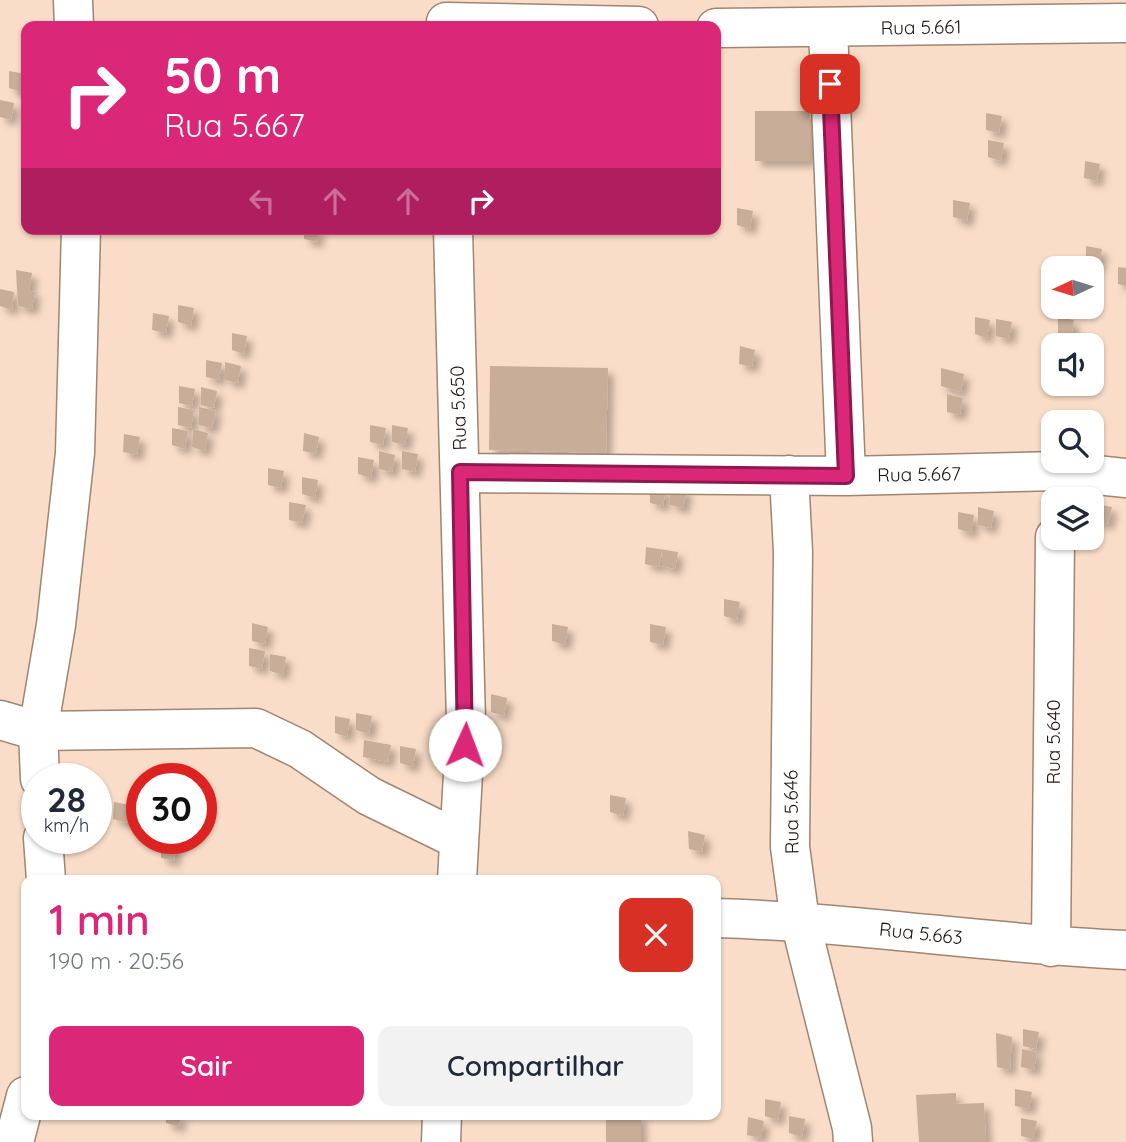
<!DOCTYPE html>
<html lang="pt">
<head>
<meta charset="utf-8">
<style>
	:root { --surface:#fff; --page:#f2f2f3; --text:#1f2937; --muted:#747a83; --accent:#db2777 }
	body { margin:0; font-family:Quicksand,sans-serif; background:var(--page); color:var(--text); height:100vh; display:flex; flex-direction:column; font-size:26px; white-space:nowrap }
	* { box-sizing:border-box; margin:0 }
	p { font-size:23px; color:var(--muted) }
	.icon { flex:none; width:38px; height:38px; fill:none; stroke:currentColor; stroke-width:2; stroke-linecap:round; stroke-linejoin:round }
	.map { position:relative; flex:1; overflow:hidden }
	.drawer { position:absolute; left:21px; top:875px; width:700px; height:245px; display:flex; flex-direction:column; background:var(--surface); border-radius:14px; box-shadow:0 2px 5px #0004 }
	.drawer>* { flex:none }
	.top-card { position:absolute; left:21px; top:21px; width:700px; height:214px; border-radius:14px; box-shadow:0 2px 5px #0004; background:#db2777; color:#fff; overflow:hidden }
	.needle { width:46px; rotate:266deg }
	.buttons { position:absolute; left:1041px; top:256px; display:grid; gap:14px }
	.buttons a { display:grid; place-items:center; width:63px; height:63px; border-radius:14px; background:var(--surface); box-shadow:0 2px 5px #0004; font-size:35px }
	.speed { position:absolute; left:21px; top:763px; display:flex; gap:14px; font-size:35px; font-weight:700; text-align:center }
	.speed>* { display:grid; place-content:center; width:91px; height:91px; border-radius:50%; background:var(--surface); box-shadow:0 2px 5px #0004; line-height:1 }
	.speed small { font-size:18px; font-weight:400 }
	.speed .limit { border:10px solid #d22; background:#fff; color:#111 }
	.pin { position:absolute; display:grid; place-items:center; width:60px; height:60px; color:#fff; margin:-30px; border-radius:14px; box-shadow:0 4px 10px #0006 }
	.me { position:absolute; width:77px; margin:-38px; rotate:2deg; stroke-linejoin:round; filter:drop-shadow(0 0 5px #0008) }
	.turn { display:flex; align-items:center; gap:24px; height:147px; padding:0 28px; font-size:32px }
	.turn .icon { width:91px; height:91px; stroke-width:2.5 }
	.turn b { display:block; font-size:49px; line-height:60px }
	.lanes { display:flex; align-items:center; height:66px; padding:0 28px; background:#0003; justify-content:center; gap:35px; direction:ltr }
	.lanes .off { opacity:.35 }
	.round { display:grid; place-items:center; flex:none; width:74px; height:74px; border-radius:14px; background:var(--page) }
	.head { display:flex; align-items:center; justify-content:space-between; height:119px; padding:0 28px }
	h1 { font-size:42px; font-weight:600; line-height:52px; color:var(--accent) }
	.primary-button { display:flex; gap:14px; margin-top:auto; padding:14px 28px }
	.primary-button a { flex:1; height:80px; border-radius:14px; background:var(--accent); color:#fff; font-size:28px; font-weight:600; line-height:80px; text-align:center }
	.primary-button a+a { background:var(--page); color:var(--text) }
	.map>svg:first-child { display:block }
	.building { fill:#c8ad99; filter:url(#shadow) }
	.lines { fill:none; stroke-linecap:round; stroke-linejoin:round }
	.minor-casing { stroke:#9f8572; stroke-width:41 }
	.minor { stroke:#fff; stroke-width:38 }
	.route-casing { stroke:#8e194d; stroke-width:18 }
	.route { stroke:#db2777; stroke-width:12 }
	.labels { text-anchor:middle; stroke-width:6; stroke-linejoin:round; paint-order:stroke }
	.street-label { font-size:19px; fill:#20160f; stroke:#fff }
</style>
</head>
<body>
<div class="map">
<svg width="1126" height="1142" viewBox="0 0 1126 1142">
	<defs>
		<filter id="shadow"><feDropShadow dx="6" dy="6" stdDeviation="3.5" flood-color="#0004"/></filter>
	</defs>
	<rect width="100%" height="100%" fill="#faddc8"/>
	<!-- building -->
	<path class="building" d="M9,71L25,74L22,92L9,88Z
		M0,100L14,103L11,120L0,117Z
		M755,111H810V161H755Z
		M986,113L1002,116L999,133L986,130Z
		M988,140L1004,143L1001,161L988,157Z
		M1085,161L1100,164L1097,181L1084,178Z
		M953,200L970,203L967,221L953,217Z
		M737,208L753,211L750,229L737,225Z
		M304,229H319L317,242L304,239Z
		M1086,246L1102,249L1099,266L1086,263Z
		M1118,267L1126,268V286L1118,284Z
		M16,270L32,273L29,291L35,292L32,309L18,306Z
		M0,289L14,292L12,310L0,306Z
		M178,305L194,308L191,326L178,322Z
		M153,313L169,316L166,333L152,330Z
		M975,317L990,320L987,338L975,334Z
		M1058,317L1074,320L1071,338L1058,334Z
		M996,319L1012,322L1009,339L996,336Z
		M232,333L247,336L244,354L232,350Z
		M740,346L755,350L752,367L739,364Z
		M206,360L222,363L219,380L206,377Z
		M225,362L241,366L238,383L225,380Z
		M490,366L608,368L606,453L489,450Z
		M941,368L964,374L961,392L941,386Z
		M179,386L195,389L192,406L179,403Z
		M201,387L217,391L214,408L201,405Z
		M947,394L963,398L960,415L947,412Z
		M178,407L194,410L191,428L178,425Z
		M199,407L216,411L212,428L199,425Z
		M370,425L386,428L383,445L370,442Z
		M392,425L408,428L405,445L392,442Z
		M172,428L188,431L185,449L172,445Z
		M193,429L208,433L205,451L192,447Z
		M304,433L319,437L316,454L303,451Z
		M124,434L140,437L137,455L123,452Z
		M379,451L395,455L392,472L379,469Z
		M402,451L418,454L415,472L402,469Z
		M358,457L374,460L371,478L358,474Z
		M268,468L284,471L281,488L268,485Z
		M302,477L318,480L315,498L302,494Z
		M650,486L666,489L663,506L650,503Z
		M670,487L687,490L683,508L670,505Z
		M289,502L306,505L302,523L289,520Z
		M1095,504L1112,507L1108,524L1095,521Z
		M978,507L994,511L991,528L978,525Z
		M958,512L974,515L971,533L958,529Z
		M646,547L678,552L675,569L662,566V551L659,567L645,564Z
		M724,599L740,602L737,620L724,616Z
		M252,623L268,627L265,644L252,641Z
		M552,624L568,627L565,645L552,641Z
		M650,624L666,627L663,645L650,642Z
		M249,648L265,651L262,669L249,666Z
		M270,654L286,657L283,675L270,671Z
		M491,694L507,698L504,716L491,712Z
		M356,713L372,716L369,734L356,730Z
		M335,716L350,719L347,737L335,733Z
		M364,740L391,745L388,762L363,757Z
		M400,746L416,749L413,767L400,763Z
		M610,795L626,798L623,816L610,812Z
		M114,802L130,805L127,823L113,819Z
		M688,831L705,835L702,852L689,849Z
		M161,840L177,843L174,861L161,858Z
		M1023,1029L1039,1032L1036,1049L1023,1046Z
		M996,1033L1012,1037L1010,1070L997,1067Z
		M1022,1049L1037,1052L1034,1070L1021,1067Z
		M1015,1089L1032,1092L1029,1109L1015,1106Z
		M956,1093V1104L984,1103L986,1142H919L916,1095Z
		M765,1099L781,1102L778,1120L765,1116Z
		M166,1115H181L179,1127L166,1123Z
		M606,1115H641V1142H606Z
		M789,1116L805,1119L802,1137L789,1133Z
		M748,1117L764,1121L761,1138L747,1135Z
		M1021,1118L1037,1121L1033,1139L1021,1136Z"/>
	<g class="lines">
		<!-- minor casing -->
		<g class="minor-casing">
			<path id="minor" d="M73,0L74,26
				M446,22L639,26
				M716,28L1126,23
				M828,28L846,476
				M453,229L466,721L457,880
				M460,473L846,476L1058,471L1126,478
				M789,475L793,552L790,847L800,921L852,1128L853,1142
				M0,720L38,731L256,728L300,749L369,796L459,840
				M40,779L38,731L56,625L75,453L81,229
				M43,838L46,880
				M716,918C853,922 989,944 1126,950
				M1051,947L1055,537
				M14,1142L26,1096
				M441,1142L442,1115"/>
		</g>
		<!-- minor -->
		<use href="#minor" class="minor"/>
	</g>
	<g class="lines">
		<!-- route casing -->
		<g class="route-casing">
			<path id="route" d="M465,745L460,472L846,476L830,84"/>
		</g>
		<!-- route -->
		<use href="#route" class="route"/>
	</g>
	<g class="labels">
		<!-- street labels -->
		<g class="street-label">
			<text transform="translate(921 27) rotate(-1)" y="7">Rua 5.661</text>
			<text transform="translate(458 408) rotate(-92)" y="7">Rua 5.650</text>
			<text transform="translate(919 474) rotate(-1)" y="7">Rua 5.667</text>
			<text transform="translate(1053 742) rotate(-90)" y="7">Rua 5.640</text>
			<text transform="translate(791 812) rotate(-91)" y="7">Rua 5.646</text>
			<text transform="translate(921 933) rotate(6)" y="7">Rua 5.663</text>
		</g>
	</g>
</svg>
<div class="buttons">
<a><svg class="needle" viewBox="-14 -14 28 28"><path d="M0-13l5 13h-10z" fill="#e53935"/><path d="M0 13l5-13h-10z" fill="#747a83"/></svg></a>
<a><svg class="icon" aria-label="sound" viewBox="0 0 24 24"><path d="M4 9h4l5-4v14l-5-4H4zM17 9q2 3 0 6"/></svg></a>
<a><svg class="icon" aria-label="search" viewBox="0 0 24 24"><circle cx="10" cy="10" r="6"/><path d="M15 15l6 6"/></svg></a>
<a><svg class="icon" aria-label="layers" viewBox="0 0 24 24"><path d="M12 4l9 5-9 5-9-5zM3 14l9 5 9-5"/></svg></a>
</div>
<div class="speed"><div>28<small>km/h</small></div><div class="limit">30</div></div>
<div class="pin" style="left:830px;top:84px;background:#d93025"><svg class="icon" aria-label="arrive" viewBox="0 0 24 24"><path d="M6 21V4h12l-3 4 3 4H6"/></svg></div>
<svg class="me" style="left:465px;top:745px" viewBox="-20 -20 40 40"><circle r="19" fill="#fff"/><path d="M0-13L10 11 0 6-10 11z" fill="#db2777"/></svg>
<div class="top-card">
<div class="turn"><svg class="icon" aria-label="right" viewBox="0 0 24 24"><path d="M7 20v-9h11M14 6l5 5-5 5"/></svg><div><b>50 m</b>Rua 5.667</div></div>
<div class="lanes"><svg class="icon off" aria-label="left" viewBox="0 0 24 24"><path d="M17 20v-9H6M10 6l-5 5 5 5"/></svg><svg class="icon off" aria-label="ahead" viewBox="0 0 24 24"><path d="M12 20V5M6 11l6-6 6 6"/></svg><svg class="icon off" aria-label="ahead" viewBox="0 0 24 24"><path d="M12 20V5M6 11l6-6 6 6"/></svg><svg class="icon" aria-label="right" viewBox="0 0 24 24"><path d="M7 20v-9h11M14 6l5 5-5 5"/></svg></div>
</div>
<section class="drawer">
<div class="head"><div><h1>1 min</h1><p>190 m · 20:56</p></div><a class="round" style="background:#d93025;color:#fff"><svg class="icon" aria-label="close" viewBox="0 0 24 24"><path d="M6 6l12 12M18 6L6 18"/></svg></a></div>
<div class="primary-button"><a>Sair</a><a>Compartilhar</a></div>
</section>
</div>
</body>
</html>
